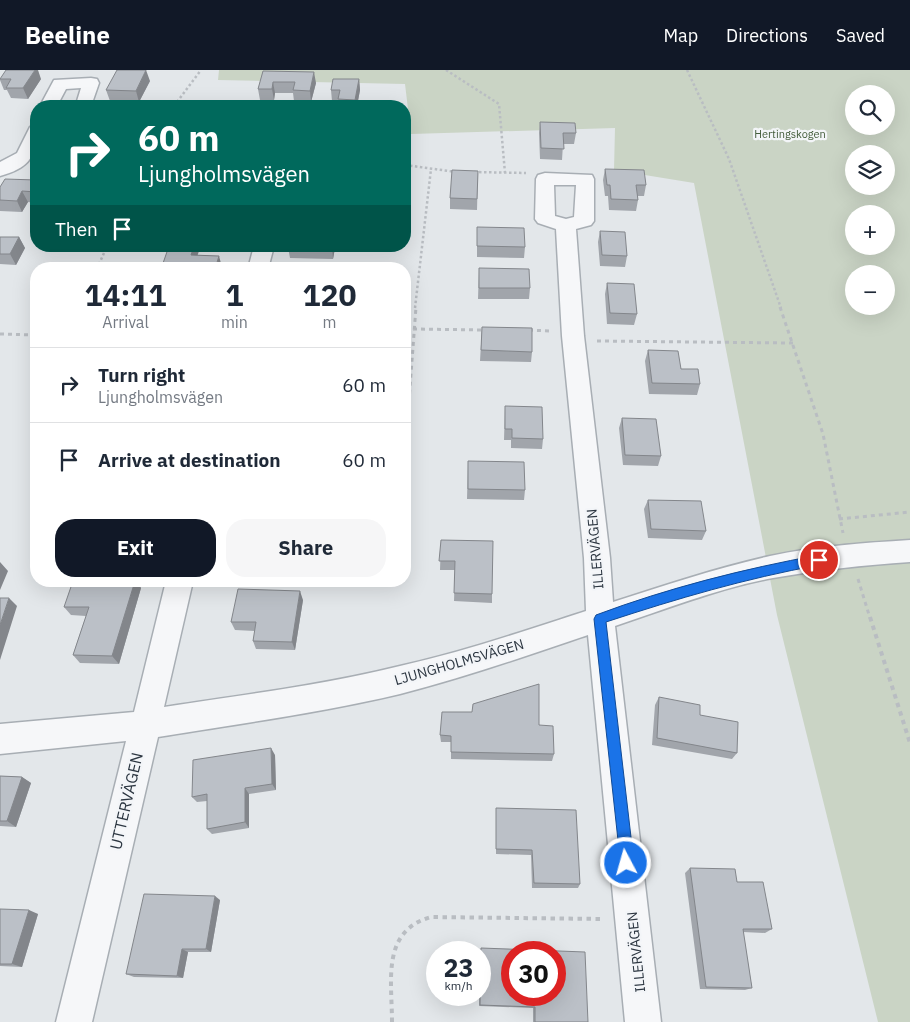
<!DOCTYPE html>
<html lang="en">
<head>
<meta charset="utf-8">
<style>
	:root { --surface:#fff; --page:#f6f6f7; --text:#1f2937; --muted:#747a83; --line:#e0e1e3; --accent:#111827 }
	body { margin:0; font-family:"IBM Plex Sans",sans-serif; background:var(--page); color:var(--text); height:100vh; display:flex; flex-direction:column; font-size:19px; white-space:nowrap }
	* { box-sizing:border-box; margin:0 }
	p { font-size:16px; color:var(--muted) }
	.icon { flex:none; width:28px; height:28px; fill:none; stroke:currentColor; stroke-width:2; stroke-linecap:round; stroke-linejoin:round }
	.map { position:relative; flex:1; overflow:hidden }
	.sheet { position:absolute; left:30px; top:192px; width:381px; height:325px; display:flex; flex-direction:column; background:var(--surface); border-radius:20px; box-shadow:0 5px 20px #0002 }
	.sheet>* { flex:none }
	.banner { position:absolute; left:30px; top:30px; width:381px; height:152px; border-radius:20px; box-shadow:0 5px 20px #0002; background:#00695c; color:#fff; overflow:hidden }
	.buttons { position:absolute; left:845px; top:15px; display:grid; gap:10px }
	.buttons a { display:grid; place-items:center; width:50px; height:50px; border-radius:50%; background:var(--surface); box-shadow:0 5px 20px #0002; font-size:25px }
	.speed { position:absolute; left:426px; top:871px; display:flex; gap:10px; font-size:25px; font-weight:700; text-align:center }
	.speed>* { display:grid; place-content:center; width:65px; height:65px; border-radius:50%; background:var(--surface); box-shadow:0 5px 20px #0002; line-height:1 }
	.speed small { font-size:12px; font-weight:400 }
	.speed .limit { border:8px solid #d22; background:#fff; color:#111 }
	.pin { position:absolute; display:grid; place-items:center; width:42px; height:42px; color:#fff; margin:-21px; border:2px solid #fff; border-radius:50%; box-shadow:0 1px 5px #0007 }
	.me { position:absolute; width:55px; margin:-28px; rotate:354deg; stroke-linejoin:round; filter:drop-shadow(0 0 4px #0008) }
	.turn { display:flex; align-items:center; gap:18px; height:105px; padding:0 25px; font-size:22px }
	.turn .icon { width:65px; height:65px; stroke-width:2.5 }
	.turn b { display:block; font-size:35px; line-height:42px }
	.then { display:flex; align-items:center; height:48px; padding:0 25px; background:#0003; gap:10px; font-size:19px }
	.eta { display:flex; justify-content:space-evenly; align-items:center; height:85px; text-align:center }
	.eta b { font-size:30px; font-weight:700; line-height:35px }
	.cta { display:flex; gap:10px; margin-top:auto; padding:10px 25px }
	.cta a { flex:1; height:58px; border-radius:20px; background:var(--accent); color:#fff; font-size:20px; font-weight:700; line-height:58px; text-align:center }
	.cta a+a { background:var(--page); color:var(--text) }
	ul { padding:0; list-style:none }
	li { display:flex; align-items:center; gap:15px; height:75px; padding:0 25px; border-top:1px solid var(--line) }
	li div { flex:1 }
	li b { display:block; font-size:19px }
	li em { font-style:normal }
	header { display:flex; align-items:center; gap:30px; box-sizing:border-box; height:70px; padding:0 25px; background:var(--accent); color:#fff }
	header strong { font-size:24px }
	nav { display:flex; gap:28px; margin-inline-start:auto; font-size:18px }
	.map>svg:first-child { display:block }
	.green { fill:#cad4c5; fill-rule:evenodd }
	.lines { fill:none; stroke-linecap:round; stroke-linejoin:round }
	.street-casing { stroke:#a8aeb4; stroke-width:3 }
	.path-far2 { stroke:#b9bdc2; stroke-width:2.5; stroke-dasharray:2.5 2.5; stroke-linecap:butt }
	.path-far1 { stroke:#b9bdc2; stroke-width:3; stroke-dasharray:4 4; stroke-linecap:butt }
	.path { stroke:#b9bdc2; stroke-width:4; stroke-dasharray:4.5 4.5; stroke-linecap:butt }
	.street { fill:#f6f7f9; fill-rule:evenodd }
	.wall { fill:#a1a5ab }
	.shaded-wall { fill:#83868b }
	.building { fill:#bbc0c7; stroke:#83868b; fill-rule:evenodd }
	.route { fill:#1a73e8; stroke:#114b97 }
	.labels { text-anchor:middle; stroke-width:4.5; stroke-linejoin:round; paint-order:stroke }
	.far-park-label { font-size:11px; fill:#435c3b; stroke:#f3f5f8 }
	.street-label { font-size:14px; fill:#2c3641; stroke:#f3f5f8 }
	.near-street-label { font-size:16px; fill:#2c3641; stroke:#f3f5f8 }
</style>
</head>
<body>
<header>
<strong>Beeline</strong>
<nav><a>Map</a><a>Directions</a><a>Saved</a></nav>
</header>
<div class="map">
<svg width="910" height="952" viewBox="0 0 910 952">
	<rect width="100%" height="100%" fill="#e3e7ea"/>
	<!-- green -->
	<path class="green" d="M219,0H910V952H878L777,545L694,113L614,100L615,58L411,64L405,14L218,10ZM854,24H886V56H854ZM854,84H886V116H854ZM854,144H886V176H854ZM854,204H886V236H854Z"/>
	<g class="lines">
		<!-- street casing -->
		<g class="street-casing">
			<path id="street" d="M91,8L97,9L99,13L91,36H70L77,31L81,18L66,19L57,36H40L54,10Z
				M36,56C38,85 30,98 0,106V92L17,83L30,57Z
				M545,103L592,105L594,109V151L591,155L576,159L584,266L610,488L613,532C665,515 717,498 770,486C816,476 863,473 910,470V492C864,495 818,500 773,508C719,518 666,539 615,556L661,952H625L588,565C526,586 463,608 400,624C320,643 238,654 158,667L92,952H56L126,671L0,684V654L134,642L166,511H193L164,637C243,625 323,615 400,596C463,582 524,561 586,541L584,488L562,266L556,159L538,153L535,149L536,109L538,105ZM554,115H576L574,147L566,149L555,146Z
				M254,176H274L268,199H248Z"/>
		</g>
		<!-- path-far2 -->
		<path class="path-far2" d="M446,0L499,34L505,103
			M687,0L729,89L781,238
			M174,36L201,0
			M405,95L456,102
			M474,102L526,103
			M97,199L107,176
			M415,238L431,99"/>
		<!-- path-far1 -->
		<path class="path-far1" d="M780,237L823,364L843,463
			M413,259L485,260
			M529,260L550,261
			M0,264L36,265
			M597,271L793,273
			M405,346L408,344L416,237
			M839,449L910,442
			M858,509L870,548"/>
		<!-- path -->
		<path class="path" d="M870,547L910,673
			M392,952C392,910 381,861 431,847L602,849"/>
		<!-- street -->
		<use href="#street" class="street"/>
	</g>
	<!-- wall -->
	<path class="wall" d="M263,1L316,13L311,32L294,31L293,23H275L274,30H260L258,19Z
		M0,8L41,9L28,29L11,28L7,20H4L0,10Z
		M359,9L360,20L357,36H339V31H332L331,20Z
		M150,11L139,32L110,31L106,20Z
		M540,52L576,63L574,74H563L562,90L540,89L539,63Z
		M605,99L646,115L644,126H638V130L636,141L609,140L608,126H605L603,110Z
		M478,101L477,140L450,139V128Z
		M36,110V133L28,132L22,142L0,141V117Z
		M477,157L525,177L524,188L477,187Z
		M600,161L627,186L625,197L600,196L598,172Z
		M0,167H19L25,178L16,195L0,194Z
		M288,177L335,178L333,189L290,188Z
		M479,198L530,218L529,229H478Z
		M607,213L637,244L634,255L607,254L605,224Z
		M482,257L532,282L531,292L480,291Z
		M648,280L681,299L700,314L697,325L649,324L645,291Z
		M505,336L543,369L542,379L511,378V370H504Z
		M622,348L661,386L658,396L623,395L619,358Z
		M468,391L525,420L524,430L467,429Z
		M648,430L706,461L702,470L648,468L644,439Z
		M441,470L492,524V533L454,531L455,500H440Z
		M135,511H136L141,518L119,594L80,593L73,585L86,546L71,545L64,537Z
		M303,530L295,580L256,579L253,571L255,561L235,560L231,552Z
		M659,627L700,645L737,683L732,689L652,675L655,635Z
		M539,655L554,684L552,691L451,689V672H441L440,665Z
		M275,685L276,720L249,724V758L212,764L207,759V731L197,732L192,727Z
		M0,706L22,707L31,713L16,757L0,756Z
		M496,738L580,814L578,818H532L531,785L496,784Z
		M690,798L737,812L772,859L765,863L743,862L752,918L745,920L700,919L685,803Z
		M220,830L211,882H188L183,908L134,907L126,904Z
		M0,839L38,844L22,897L0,896Z
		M481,878L588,952H533V938L479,936V925H480Z"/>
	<!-- shaded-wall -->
	<path class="shaded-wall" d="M35,0H38L41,9L28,29L23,18Z
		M146,0L150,11L139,32L136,21Z
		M314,2L316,13L311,32L310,21Z
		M359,9L360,20L357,36H356L355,30Z
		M273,12L275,23L274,30L272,19Z
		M22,121L28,132L22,142L17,131Z
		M19,167L25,178L16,195L10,184Z
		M194,176H198L199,181L194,196L191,185Z
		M332,176H335V178L333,189Z
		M219,186L222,197V199H215Z
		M0,492L8,501L0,520Z
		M135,511H136L141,518L119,594L112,586Z
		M300,521L303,530L295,580L292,572Z
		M9,528L17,536L0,590V555Z
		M271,678L275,685L276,720L272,714Z
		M22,707L31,713L16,757L7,751Z
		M245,718L249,724V758L245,752Z
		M215,826L220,830L211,882L206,879Z
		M29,840L38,844L22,897L12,894Z
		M182,879L188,882L183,908L177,906Z"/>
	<!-- building -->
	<path class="building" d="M6,0H35L23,18H6L11,9H0Z
		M117,0H146L136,21L106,20Z
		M263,1L314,2L310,21L293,20L295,12H273L272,19H258Z
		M333,9H359L355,30L338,29L340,20H331Z
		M540,52L575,53L576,63H563L564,79L541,78Z
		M605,99L644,100L646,115H636L638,130L611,129L610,115H607Z
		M452,100L478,101L477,129L450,128Z
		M5,109L36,110V122L22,121L17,131L0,130V117Z
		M477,157L524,158L525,177L477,176Z
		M600,161L625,162L627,186L602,185Z
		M0,167H19L10,184H0Z
		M169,176H194L191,185L219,186L215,199H161Z
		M288,176H332L331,178L288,177Z
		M283,198L336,199H283Z
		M479,198L529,199L530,218H479Z
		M607,213L634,214L637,244L610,243Z
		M482,257L532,258V282L481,280Z
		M648,280L678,281L681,299H698L700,314L652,313Z
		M505,336L542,337L543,369L512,368V359H505Z
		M622,348L656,349L661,386L625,385Z
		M468,391L524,392L525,420L468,419Z
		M648,430L701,431L706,461L651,459Z
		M441,470L493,471L492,524L454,523L455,491H439Z
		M73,511H135L112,586L73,585L89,537H64Z
		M238,519L300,521L292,572L253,571L256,552H231Z
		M0,528H9L0,555Z
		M539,614V655L553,656L554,684L451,682V666L440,665L442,642H472L473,634Z
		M659,627L700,635V645L738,652L737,683L657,668Z
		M271,678L272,714L245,718V752L207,759V724L192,727L193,690Z
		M0,706L22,707L7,751H0Z
		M496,738L576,740L580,814L534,813L532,780L496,779Z
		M690,798L735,799L737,812H763L772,859H743L752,918L706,917Z
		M144,824L215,826L206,879H182L177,906L126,904Z
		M0,839L29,840L12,894H0Z
		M481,878L585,882L588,952H535V937L480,935ZM512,882H555V925H512Z"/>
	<!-- route -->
	<path class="route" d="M819,485L825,490L819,495C744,509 679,528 606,552L634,793L631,798L626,800L621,798L594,549L596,545C668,518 743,499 819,485Z"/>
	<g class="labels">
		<!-- far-park labels -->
		<g class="far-park-label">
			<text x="790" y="68">Hertingskogen</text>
		</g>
		<!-- street labels -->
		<g class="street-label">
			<text transform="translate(595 479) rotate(-95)" y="5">ILLERVÄGEN</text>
			<text transform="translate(459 592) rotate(-16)" y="5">LJUNGHOLMSVÄGEN</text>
			<text transform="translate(636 882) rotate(-96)" y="5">ILLERVÄGEN</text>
		</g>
		<!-- near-street labels -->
		<g class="near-street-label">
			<text transform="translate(126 731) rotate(-77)" y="6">UTTERVÄGEN</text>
		</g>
	</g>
</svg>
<div class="buttons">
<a><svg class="icon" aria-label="search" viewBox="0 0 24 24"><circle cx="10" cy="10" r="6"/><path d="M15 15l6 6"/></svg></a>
<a><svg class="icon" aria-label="layers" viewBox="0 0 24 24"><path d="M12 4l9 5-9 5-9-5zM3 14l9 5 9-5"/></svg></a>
<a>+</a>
<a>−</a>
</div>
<div class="speed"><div>23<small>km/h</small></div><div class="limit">30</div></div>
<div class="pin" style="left:819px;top:490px;background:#d93025"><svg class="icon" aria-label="arrive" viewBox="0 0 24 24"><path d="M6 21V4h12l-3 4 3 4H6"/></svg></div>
<svg class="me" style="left:626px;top:793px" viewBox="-20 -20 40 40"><circle r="17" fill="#1a73e8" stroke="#fff" stroke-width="3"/><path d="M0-11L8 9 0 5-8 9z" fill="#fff"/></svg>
<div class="banner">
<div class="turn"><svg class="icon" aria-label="right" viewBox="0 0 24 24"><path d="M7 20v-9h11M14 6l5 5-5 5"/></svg><div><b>60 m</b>Ljungholmsvägen</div></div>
<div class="then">Then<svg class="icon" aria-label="arrive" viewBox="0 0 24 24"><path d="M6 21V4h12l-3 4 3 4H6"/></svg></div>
</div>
<section class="sheet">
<div class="eta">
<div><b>14:11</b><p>Arrival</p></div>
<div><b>1</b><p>min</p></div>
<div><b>120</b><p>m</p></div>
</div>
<ul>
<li><svg class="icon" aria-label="right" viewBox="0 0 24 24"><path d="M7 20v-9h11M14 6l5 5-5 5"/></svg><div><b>Turn right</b><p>Ljungholmsvägen</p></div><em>60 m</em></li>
<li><svg class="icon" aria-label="arrive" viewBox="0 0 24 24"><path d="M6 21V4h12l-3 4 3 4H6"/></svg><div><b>Arrive at destination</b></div><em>60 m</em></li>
</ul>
<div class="cta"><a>Exit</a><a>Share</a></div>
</section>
</div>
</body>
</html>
